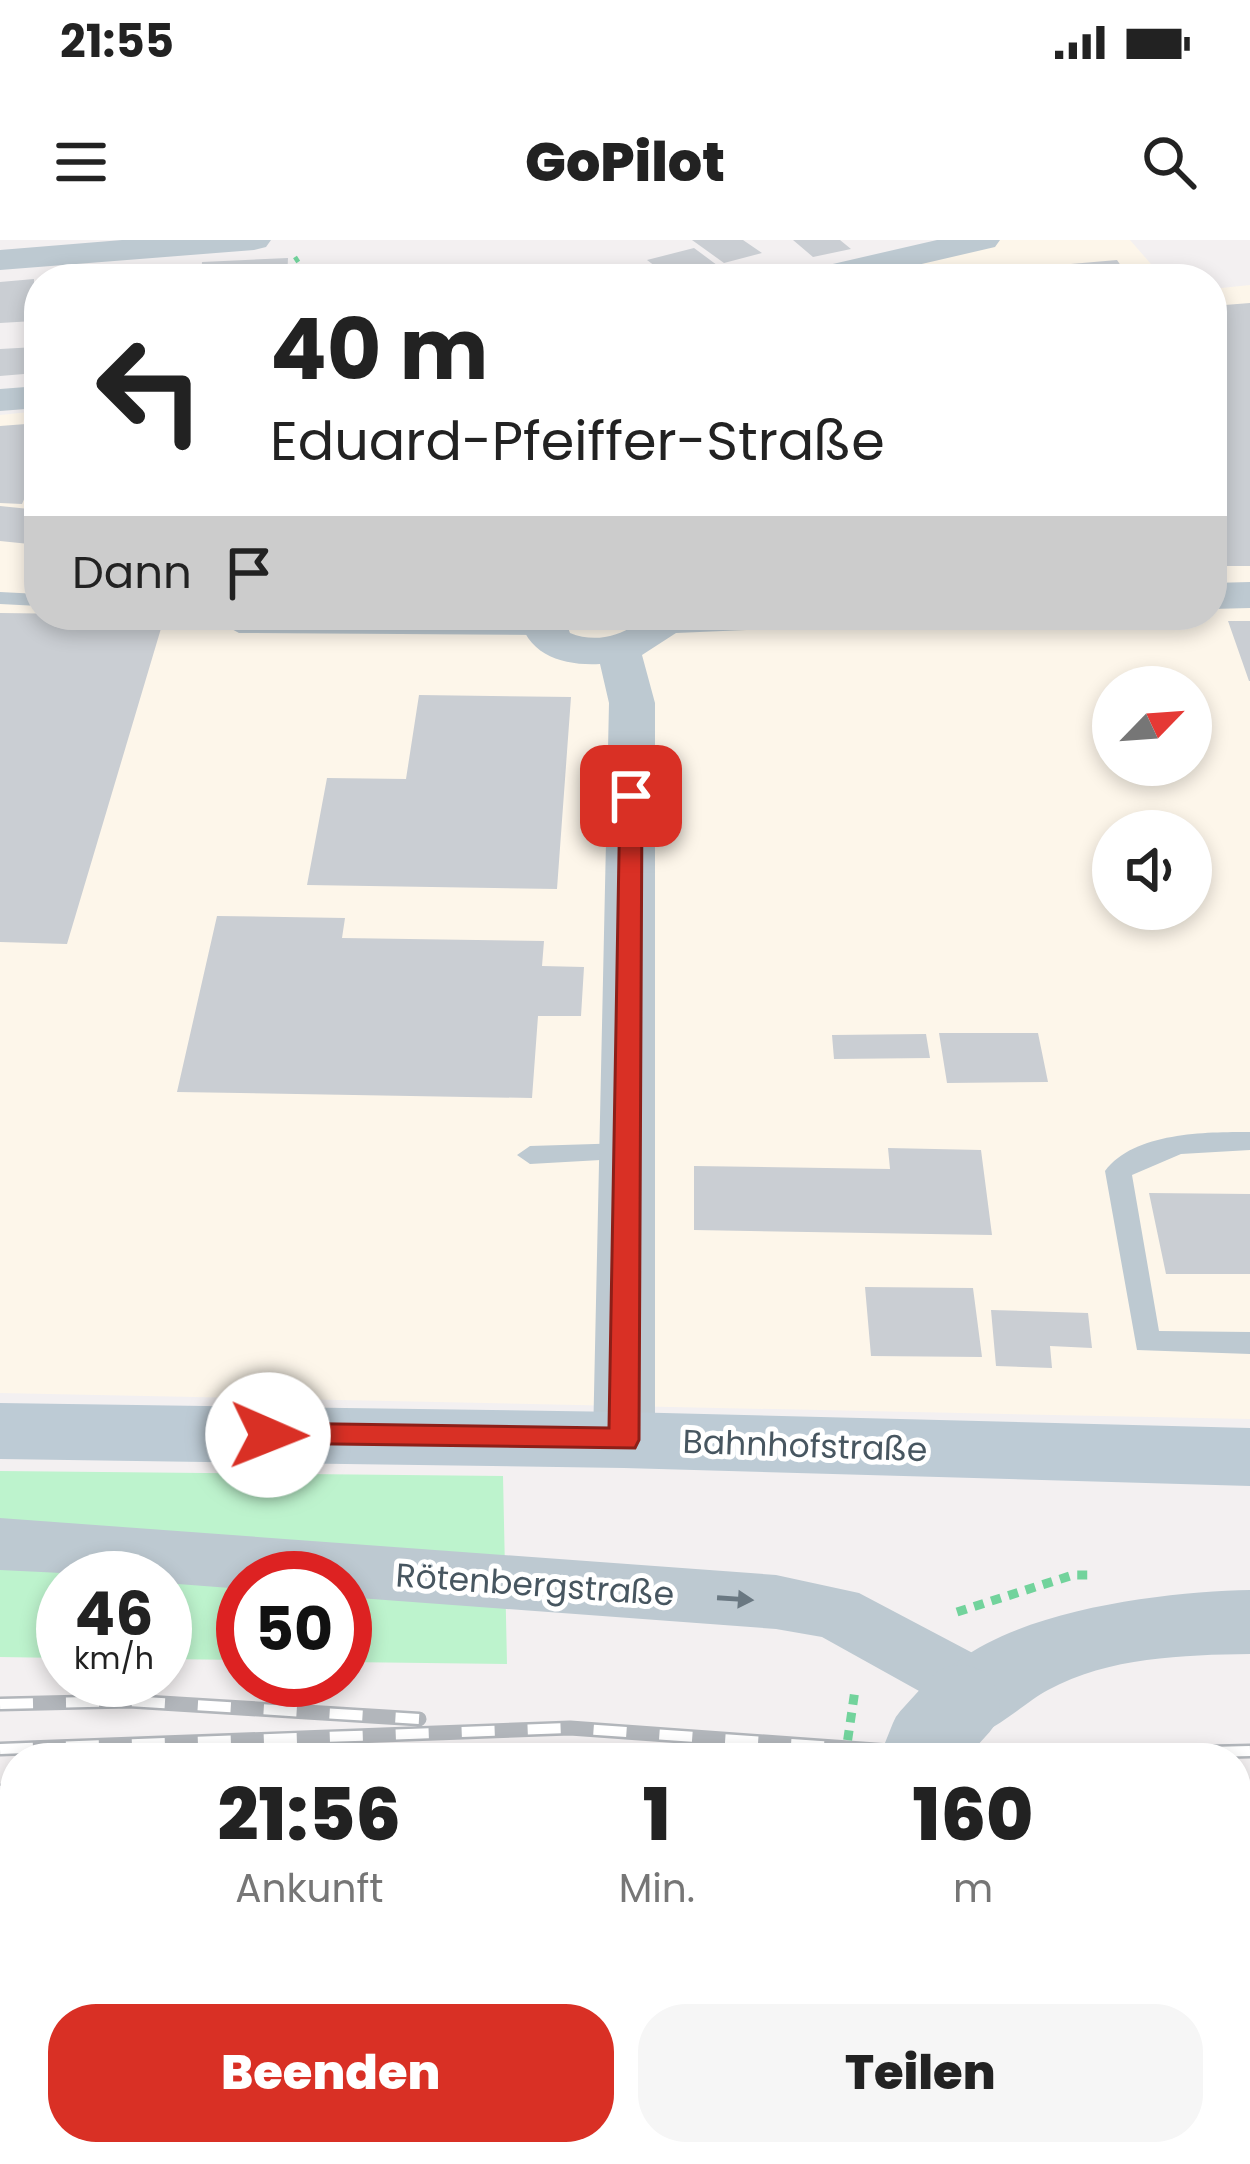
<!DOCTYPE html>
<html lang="de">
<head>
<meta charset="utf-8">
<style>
	:root { --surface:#fff; --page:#f6f6f6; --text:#222; --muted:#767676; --accent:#d93025 }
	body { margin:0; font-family:Poppins,sans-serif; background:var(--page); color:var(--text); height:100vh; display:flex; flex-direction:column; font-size:45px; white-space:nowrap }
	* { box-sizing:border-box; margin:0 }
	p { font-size:39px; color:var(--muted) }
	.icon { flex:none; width:66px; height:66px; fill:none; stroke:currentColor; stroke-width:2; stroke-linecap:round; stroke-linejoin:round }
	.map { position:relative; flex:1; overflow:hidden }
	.details { position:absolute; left:0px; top:1503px; width:1251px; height:423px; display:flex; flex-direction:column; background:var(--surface); border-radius:48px 48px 0 0; box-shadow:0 6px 18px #0003 }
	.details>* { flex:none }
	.hud { position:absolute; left:24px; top:24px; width:1203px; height:366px; border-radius:48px; box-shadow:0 6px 18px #0003; background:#fff; color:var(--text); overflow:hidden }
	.needle { width:78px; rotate:65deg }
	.fabs { position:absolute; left:1092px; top:426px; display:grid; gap:24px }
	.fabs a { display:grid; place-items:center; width:120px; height:120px; border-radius:50%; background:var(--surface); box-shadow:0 6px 18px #0003; font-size:60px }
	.speed { position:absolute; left:36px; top:1311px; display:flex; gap:24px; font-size:60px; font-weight:700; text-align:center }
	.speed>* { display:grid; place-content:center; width:156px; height:156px; border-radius:50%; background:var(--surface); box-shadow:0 6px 18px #0003; line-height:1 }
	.speed small { font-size:30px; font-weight:400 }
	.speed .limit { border:18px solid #d22; background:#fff; color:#111 }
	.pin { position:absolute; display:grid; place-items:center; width:102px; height:102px; color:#fff; margin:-51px; border-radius:24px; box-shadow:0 6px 18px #0006 }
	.me { position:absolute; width:132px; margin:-66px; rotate:91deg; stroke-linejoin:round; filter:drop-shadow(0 0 9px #0008) }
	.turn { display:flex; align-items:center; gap:42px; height:252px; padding:0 48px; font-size:54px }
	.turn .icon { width:156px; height:156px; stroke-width:2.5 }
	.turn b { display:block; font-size:84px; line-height:102px }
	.then { display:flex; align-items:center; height:114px; padding:0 48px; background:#0003; gap:24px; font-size:45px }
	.eta { display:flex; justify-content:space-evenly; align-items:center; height:204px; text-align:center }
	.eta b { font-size:72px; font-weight:800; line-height:84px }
	.button { display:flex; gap:24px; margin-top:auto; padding:24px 48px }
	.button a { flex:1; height:138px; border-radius:48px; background:var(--accent); color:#fff; font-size:48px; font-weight:800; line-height:138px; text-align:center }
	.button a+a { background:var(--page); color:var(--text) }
	.status { display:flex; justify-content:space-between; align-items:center; height:84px; padding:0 60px; background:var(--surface); direction:ltr }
	.status svg { height:33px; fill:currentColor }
	header { display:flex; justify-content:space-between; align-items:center; height:156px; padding:0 48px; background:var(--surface); font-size:54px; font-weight:800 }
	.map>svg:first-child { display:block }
	.commercial { fill:#fdf6ea; fill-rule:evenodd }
	.green { fill:#bdf3cd }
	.building { fill:#caced3 }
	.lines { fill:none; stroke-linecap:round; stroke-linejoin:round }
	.path-far1 { stroke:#72d39c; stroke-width:4.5; stroke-dasharray:6 4.5; stroke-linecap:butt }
	.path { stroke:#72d39c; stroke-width:9; stroke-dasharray:10 8; stroke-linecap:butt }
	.service { fill:#bdc9d1; fill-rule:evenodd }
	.minor { fill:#bdc9d1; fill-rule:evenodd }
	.tertiary { fill:#bdc9d1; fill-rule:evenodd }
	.secondary { fill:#bdcbd5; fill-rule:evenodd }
	.rail-casing { stroke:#b2b6bb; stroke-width:15 }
	.rail { stroke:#fff; stroke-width:10; stroke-dasharray:33; stroke-linecap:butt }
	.path-bridge { stroke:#72d39c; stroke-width:9; stroke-dasharray:10 8; stroke-linecap:butt }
	.tertiary-bridge { stroke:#bdc9d1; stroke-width:80 }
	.oneway { fill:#6a7882 }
	.route { fill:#d93025; stroke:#8d1f18; stroke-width:3 }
	.labels { text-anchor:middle; stroke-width:10; stroke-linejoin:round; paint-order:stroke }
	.street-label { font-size:33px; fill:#475660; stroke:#fff }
</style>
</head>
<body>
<div class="status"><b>21:55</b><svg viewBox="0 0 49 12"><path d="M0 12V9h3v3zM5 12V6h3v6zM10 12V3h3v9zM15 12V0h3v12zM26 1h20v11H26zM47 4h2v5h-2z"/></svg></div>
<header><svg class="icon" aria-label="menu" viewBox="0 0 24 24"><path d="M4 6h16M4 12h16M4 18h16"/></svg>GoPilot<svg class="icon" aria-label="search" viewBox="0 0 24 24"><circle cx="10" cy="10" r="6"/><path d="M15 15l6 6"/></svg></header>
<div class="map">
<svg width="1250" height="1924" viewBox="0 0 1250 1924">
	<rect width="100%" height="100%" fill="#f3f0f1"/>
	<!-- commercial -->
	<path class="commercial" d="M993,0H1130L1164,39H820Z
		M1250,45V1179L0,1153V175L39,171V375H1212V49ZM1113,447H1191V525H1113ZM1113,591H1191V669H1113Z"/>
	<!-- green -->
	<path class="green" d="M0,1231L503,1236L507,1424L345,1422V1338H243V1420L165,1419V1338H63V1418L0,1417Z
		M1236,1697H1250V1876H1236Z
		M15,1796V1911H301L255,1924H0V1797Z"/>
	<!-- building -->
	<path class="building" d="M692,0H743L762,13L724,23Z
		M793,0H840L851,9L813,17Z
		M694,8L729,34L672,39L647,20Z
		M288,18L287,39H201L202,22Z
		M1117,20L1130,39H964L1003,30Z
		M166,30L167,39H102V34Z
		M34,39V81L0,83V42Z
		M1250,63V326H1212V66Z
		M36,107V133L0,136V109Z
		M39,183V240L32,241L22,264L0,263V186Z
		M0,266L39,270V305L0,301Z
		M0,373L165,375L67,704L0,702Z
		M1228,381H1250V441H1249Z
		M419,455L571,457L557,649L307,645L327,538L406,539Z
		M217,676L345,678L342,698L544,701L542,726L584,727L581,776H538L532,858L177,852Z
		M939,793H1038L1048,842L947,843Z
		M926,794L930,818L834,819L832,795Z
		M888,908L981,910L992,995L694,990V926L890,929Z
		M1149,953L1250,954V1034H1166Z
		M865,1047L973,1048L982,1117L871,1116Z
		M991,1070L1088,1073L1092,1108L1050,1106L1052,1128L996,1126Z"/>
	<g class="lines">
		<!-- path-far1 -->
		<path class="path-far1" d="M295,17L309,39"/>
		<!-- path -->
		<path class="path" d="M957,1372L1073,1335H1093
			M664,1924L677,1911"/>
		<!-- service -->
		<path class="service" d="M1091,29L1103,39H1015L1023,34Z
			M0,352L39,354V366L0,364Z
			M206,375H232L243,381L542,383L552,389L542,395L239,393Z
			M1250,892V910L1181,914L1132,935L1159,1091L1250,1092V1114L1137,1110L1105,931C1134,892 1206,892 1250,892Z
			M627,903L640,912L636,918L530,924L517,915L530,906Z"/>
		<!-- minor -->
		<path class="minor" d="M122,0H271L266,7L254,10L0,30V10Z
			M937,0H1000L995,7L857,39H792L798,32Z
			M39,146V168L0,171V149Z
			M1250,342V368L1212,369V343Z
			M519,375H563L570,393C592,402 615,398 635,385V375H814L807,384L792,388L676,393L642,415L655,463V1200L646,1217L624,1224L602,1217L593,1200L609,463L600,424C563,426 526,415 519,375Z
			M0,1278L776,1335L859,1353L1003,1429L1013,1450L1003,1471L979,1479L955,1471L822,1397L776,1389L345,1357V1338H243V1349L165,1343V1338L0,1330Z"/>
		<!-- tertiary -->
		<path class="tertiary" d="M1250,1350V1414C1183,1415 1109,1417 1048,1450C1023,1463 988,1500 958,1498C950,1498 939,1492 932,1489L920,1465C965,1373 1158,1352 1250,1350Z
			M1250,1877V1924H1011L1016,1911H1236V1878Z
			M790,1911H882L883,1924H791Z"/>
		<!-- secondary -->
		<path class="secondary" d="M0,1163L624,1172L1250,1188V1246L624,1228L0,1219Z"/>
		<!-- rail casing -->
		<g class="rail-casing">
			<path id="rail" d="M0,1464L129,1461L419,1479
				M0,1509L570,1488L973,1517
				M956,1518L1250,1511
				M0,1551H15
				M1236,1553L1250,1552
				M0,1589L15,1588
				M1236,1609H1250
				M0,1638L15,1637"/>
		</g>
		<!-- rail -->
		<use href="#rail" class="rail"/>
		<!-- path-bridge -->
		<path class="path-bridge" d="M845,1518L855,1450"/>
		<!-- tertiary-bridge -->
		<path class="tertiary-bridge" d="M922,1518L930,1498L960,1465"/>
	</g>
	<!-- one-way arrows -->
	<defs><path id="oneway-solid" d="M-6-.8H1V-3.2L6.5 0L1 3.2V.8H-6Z" transform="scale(3)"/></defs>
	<use class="oneway" href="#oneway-solid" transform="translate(735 1359) rotate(4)"/>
	<!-- route -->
	<path class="route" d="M631,549L642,556L639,1200L635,1208L257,1203L253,1195L257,1186L268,1183L609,1188L620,556Z"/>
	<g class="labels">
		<!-- street labels -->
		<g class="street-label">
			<text transform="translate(805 1205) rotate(2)" y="12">Bahnhofstraße</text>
			<text transform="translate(535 1344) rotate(4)" y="12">Rötenbergstraße</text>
		</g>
	</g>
</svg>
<div class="fabs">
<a><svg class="needle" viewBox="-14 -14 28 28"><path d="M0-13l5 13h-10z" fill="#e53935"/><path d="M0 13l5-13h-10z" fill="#767676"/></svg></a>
<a><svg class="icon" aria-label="sound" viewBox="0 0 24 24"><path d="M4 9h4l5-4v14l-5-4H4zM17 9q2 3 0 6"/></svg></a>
</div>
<div class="speed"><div>46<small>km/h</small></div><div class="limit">50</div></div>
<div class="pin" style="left:631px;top:556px;background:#d93025"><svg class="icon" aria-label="arrive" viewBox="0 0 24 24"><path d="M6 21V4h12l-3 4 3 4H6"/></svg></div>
<svg class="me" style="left:268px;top:1195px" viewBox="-20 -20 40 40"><circle r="19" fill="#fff"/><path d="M0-13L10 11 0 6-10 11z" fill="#d93025"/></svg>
<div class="hud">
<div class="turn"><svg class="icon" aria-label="left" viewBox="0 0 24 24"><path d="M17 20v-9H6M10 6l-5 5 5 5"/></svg><div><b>40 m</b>Eduard-Pfeiffer-Straße</div></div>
<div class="then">Dann<svg class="icon" aria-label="arrive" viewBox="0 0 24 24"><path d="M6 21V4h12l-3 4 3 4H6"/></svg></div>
</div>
<section class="details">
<div class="eta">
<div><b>21:56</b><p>Ankunft</p></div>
<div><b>1</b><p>Min.</p></div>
<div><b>160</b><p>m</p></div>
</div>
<div class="button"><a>Beenden</a><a>Teilen</a></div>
</section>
</div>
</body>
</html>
